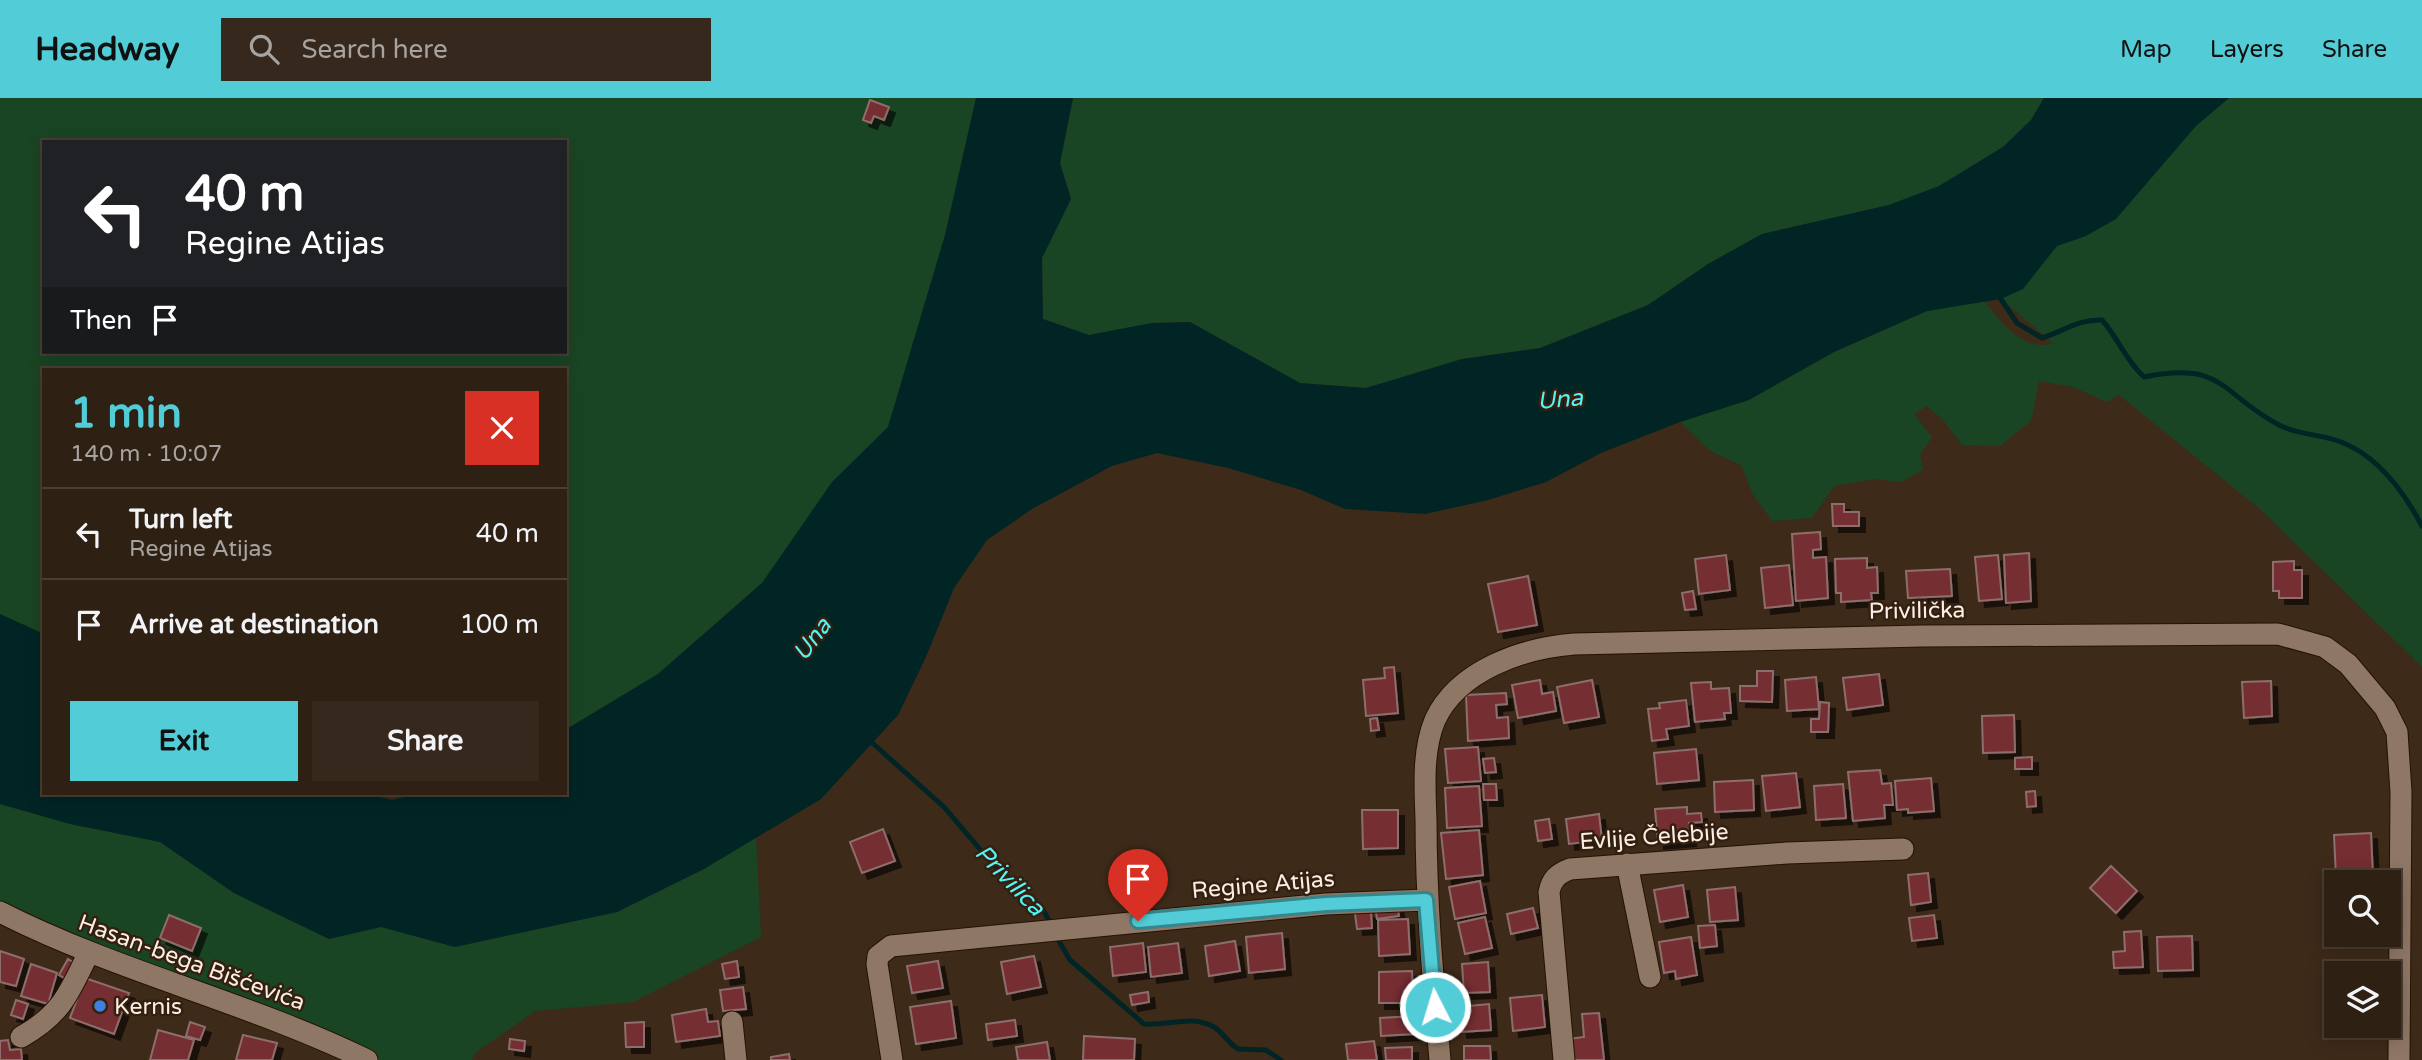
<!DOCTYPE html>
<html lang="en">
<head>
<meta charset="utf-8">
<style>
	:root { --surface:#2e2013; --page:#36281c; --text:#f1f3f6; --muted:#a7a3a0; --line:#493e33; --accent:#52ccd6 }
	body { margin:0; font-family:"Varela Round",sans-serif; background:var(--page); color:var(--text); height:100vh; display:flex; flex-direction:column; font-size:26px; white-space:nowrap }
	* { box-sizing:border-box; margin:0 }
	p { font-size:23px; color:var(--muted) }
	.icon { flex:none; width:38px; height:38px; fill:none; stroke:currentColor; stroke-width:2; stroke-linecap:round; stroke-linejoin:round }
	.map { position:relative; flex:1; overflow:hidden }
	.details { position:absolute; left:42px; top:270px; width:525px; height:427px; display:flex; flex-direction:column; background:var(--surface); border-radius:0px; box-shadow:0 4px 18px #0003,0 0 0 2px var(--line) }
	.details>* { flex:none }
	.top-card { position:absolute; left:42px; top:42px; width:525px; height:214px; border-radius:0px; box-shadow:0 4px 18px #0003,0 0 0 2px var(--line); background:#202124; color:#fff; overflow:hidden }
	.controls { position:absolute; left:2324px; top:772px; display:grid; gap:14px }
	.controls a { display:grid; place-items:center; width:77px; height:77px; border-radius:0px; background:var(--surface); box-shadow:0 4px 18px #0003,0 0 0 2px var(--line); font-size:35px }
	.pin { position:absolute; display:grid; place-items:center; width:60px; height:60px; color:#fff; margin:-72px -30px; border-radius:50% 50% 50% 0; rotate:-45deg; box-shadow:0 0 7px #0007 }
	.pin .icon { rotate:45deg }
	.me { position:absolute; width:77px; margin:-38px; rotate:355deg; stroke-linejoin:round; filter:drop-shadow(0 0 5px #0008) }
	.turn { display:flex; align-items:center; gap:24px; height:147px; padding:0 28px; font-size:32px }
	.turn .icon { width:91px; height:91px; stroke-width:2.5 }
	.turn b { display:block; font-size:49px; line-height:60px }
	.then { display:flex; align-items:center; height:66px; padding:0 28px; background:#0003; gap:14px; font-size:26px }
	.round { display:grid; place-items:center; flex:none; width:74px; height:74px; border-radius:0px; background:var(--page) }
	.summary { display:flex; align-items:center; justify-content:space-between; height:119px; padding:0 28px }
	h1 { font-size:42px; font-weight:700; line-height:52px; color:var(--accent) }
	.cta { display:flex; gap:14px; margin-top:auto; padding:14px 28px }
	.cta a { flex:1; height:80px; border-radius:0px; background:var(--accent); color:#111; font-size:28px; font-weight:700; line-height:80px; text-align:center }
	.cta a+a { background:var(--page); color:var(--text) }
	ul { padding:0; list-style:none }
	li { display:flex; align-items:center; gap:21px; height:91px; padding:0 28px; border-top:2px solid var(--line) }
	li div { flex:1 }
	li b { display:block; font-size:26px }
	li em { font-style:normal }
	header { display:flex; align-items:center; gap:42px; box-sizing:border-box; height:98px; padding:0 35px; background:var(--accent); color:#111 }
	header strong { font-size:33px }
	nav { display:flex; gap:38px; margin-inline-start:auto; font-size:24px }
	.search { width:490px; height:63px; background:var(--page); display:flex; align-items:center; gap:18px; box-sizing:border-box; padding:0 24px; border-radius:0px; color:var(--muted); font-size:26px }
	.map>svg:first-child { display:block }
	.green { fill:#1a4524; fill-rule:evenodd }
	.water { fill:#012525 }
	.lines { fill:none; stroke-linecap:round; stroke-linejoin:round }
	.stream { stroke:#012525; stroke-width:5 }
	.building { fill:#752e30; stroke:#8e6e6d; stroke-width:2; filter:url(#shadow) }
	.minor-casing { stroke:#241203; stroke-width:23 }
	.minor { stroke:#8f7765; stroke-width:21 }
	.route-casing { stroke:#35858b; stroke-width:18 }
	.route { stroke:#52ccd6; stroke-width:12 }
	.shop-dot { fill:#3f7fe0; stroke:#342010; stroke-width:2.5 }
	.labels { text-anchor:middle; stroke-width:5; stroke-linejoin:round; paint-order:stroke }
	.street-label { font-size:23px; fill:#fceee4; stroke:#342010 }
	.poi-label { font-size:23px; fill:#fceee4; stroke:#342010; text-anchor:start }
	.water-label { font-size:24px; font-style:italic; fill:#55f3f5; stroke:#342010 }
</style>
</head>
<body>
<header>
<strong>Headway</strong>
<div class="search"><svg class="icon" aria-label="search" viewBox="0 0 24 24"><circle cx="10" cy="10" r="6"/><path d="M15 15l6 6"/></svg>Search here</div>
<nav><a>Map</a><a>Layers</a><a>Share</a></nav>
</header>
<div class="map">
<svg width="2422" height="962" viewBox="0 0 2422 962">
	<defs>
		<filter id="shadow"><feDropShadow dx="6" dy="6" stdDeviation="0" flood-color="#0009"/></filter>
	</defs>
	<rect width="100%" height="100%" fill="#3e2a19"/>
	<!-- green -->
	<path class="green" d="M0,0H976L945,137L888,329L762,485L658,576L565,632V271H44V536L0,516ZM44,44H565V254H44Z
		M1073,0H2044L2031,22L2003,49L1940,88L1889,107L1762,136L1708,166L1648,207L1540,250L1462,261L1366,290L1300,285L1190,224L1152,225L1089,237L1043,221L1042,160L1071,101L1060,65Z
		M2184,0H2422V569L2261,412L2119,297L2107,304L2073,289L2039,283L2031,323L2000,348L1962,347L1943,322L1927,308L1914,316L1932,339L1920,357L1923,372L1901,384L1874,381L1834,388L1812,420L1772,423L1752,395L1742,368L1709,352L1680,324L1749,302L1834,254L1927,213L1984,203C2001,223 2022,255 2053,245L2001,201Z
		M0,706L70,726L160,744L234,795L329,841L381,829L455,849L617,814L704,771L756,739L761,839L633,904L535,913L475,955L472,962H363L0,814Z"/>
	<!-- water -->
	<path class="water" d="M976,0H1073L1060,65L1071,101L1042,160L1043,221L1089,237L1152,225L1190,224L1300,285L1366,290L1462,261L1540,250L1648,207L1708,166L1762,136L1889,107L1939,88L2003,49L2031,22L2044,0H2229L2196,28L2116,121L2086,138L2057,148L2023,191L2001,201L1927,213L1834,254L1749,302L1680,324L1601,355L1546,384L1488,402L1425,416L1345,411L1301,392L1228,370L1157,355L1112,368L1032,411L987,442L954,490L926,559L898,617L821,701L704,771L617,814L455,849L381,829L329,841L234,795L160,744L70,726L0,706V516L44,536V695H365L392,702L419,695H565V632L658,576L762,485L832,384L888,329L945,137Z"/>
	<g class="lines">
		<!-- stream -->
		<path class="stream" d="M1998,197L2017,225L2042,240C2064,233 2079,221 2102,222C2118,240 2126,263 2144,279C2225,263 2219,295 2279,327C2298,337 2321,336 2341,344C2378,358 2404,394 2422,428
			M869,642L944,709L990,763L1042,810L1051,826
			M1056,838L1070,862L1144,926C1168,928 1192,916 1214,929C1224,935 1228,945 1238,951L1266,952L1281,962"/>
	</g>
	<!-- building -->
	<path class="building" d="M870,2L889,9L884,22L874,18L871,25L863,22Z
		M1832,406H1844V414H1859V428H1833Z
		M1820,434L1821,451L1813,452V460L1826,459L1828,500L1796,503L1792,436Z
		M2029,455L2031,503L2006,505L2004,457Z
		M1726,457L1730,492L1699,496L1695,461Z
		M1998,457L2002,501L1979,503L1975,459Z
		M1867,460V470L1877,469L1878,495H1871L1872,502L1841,504V495H1836L1835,461Z
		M2294,463V472H2302V500H2279V493H2273V464Z
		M1789,467L1793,507L1765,510L1761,470Z
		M1950,471L1952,498L1908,500L1906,473Z
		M1528,478L1537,527L1498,534L1488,486Z
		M1693,493L1696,511L1685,512L1682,495Z
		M1394,569L1398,615L1366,618L1363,582L1385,580L1384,570Z
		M1757,573H1773L1772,604L1740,603V588H1757Z
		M1879,576L1883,607L1847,612L1843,580Z
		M1816,579L1819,611L1787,613L1785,582Z
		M1540,582L1542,596L1553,594L1556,613L1518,620L1512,587Z
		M1592,582L1599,619L1564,625L1557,589Z
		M2271,583L2272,618L2244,620L2242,584Z
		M1711,584V591L1729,590L1731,615H1724L1725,621L1695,624L1691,585Z
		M1506,595L1507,606L1496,607L1497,620L1508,619L1509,640L1468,643L1466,597Z
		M1686,602L1689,628L1666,631L1668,641L1652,643L1648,611L1660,610L1659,605Z
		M1820,604L1829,605L1828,634H1811V621H1819Z
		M2014,617L2015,654L1983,655L1982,618Z
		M1377,620L1379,632L1371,633L1370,621Z
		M1478,649L1481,683L1448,685L1445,651Z
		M1696,651L1699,682L1657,686L1654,655Z
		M2032,659V671H2015V660Z
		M1494,660L1496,674L1485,675L1483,661Z
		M1880,672L1882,686L1891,685L1893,707H1884L1885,720L1853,723L1848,674Z
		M1796,675L1800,709L1766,713L1762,678Z
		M1931,680L1934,713L1908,715V711L1897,712L1895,683Z
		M1753,682L1754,712L1715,714L1714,684Z
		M1483,686H1496L1497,702H1484Z
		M1843,686L1846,720L1816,722L1814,688Z
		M1479,688L1482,728L1447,730L1445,690Z
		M2035,693L2036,708L2027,709L2026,694Z
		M1687,709V716L1701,715L1702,724L1689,725L1690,742L1658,745L1655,711Z
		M1362,712H1398V750L1363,751Z
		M1599,716L1602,742L1569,746L1566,721Z
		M1549,721L1552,741L1538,743L1535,723Z
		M883,731L895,763L862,775L850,744Z
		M1479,732L1483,777L1446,781L1441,735Z
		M2371,735L2373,778L2336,780L2334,737Z
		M2111,768L2137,793L2116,815L2090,790Z
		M1928,775L1931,804L1911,807L1908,777Z
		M1480,783L1486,815L1455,821L1449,789Z
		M1683,787L1688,819L1660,824L1654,792Z
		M1735,789L1738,822L1710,824L1707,792Z
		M1397,806L1399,818L1377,821L1375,809Z
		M1533,810L1538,830L1511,836L1507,816Z
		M1371,814L1372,830L1357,831L1355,815Z
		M169,817L201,830L192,853L160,840Z
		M1934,817L1937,840L1912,843L1909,820Z
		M1485,819L1492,850L1465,856L1458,825Z
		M1408,821L1410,856L1379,858L1378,822Z
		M1715,827L1717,848L1700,850L1698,828Z
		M2141,833L2143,869L2114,870L2113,854L2125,853L2124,834Z
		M1282,835L1285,871L1249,875L1246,839Z
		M2192,838L2193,872L2158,873L2157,839Z
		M1691,839L1697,877L1676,881L1675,873L1664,875L1659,844Z
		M1235,843L1240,873L1209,878L1205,848Z
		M1143,845L1146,874L1113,878L1110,849Z
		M1178,845L1182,875L1151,879L1148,849Z
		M0,853L24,861L16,888L0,884Z
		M1034,858L1041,889L1007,896L1001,864Z
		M68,861L78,867L69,883L59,877Z
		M737,863L739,879L725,881L722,866Z
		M938,863L943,890L912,895L907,868Z
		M1488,864L1490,894L1464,895L1462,866Z
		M31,866L57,875L48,906L21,898Z
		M1412,873L1413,905H1379V874Z
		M85,880L129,895L114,936L70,920Z
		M743,889L746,911L723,913L720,892Z
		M1148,894L1149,904L1132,907L1130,897Z
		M1542,897L1545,929L1513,933L1510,900Z
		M16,902L28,906L23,921L11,917Z
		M951,903L956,940L916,946L910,909Z
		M1489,906L1491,932L1461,934L1459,909Z
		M706,911L708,924L718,923L720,938L676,944L672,917Z
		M1599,915L1604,962H1570L1568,941L1584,939L1582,916Z
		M1414,918L1415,936L1381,938L1380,920Z
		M1015,922L1017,938L988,942L986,926Z
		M190,924L205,929L200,942L186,938Z
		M644,924V949H626L625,925Z
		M158,932L194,942L188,962H150Z
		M243,937L277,945L272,962H236Z
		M1084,938L1135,941L1134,962H1083Z
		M510,941L525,943L524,953L509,951Z
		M8,942L10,952L21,951L22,962H0V943Z
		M1374,943L1377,962H1348L1346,946Z
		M1047,944L1050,962H1018L1016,949Z
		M1464,948H1490L1491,962H1464Z
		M1412,949V962H1386L1385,950Z
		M789,956L790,962H771V959Z"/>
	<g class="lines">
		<!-- minor casing -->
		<g class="minor-casing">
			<path id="minor" d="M1627,766L1650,879
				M0,814C118,874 248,904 367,962
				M732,924L736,962
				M21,939C62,916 69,895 89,854
				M892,962L877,866L878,858L891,848L1326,806L1426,802
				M1440,962C1433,882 1426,803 1426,722C1425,690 1422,653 1435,622C1458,572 1523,550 1574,546L1923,538L2278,536L2325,549L2348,566L2385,610L2397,634L2401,694L2399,962
				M1564,962L1549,794C1552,781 1557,776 1570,771L1787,755L1903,751"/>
		</g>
		<!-- minor -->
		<use href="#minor" class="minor"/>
	</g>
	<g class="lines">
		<!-- route casing -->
		<g class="route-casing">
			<path id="route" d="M1138,823L1326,806L1426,802L1435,909"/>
		</g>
		<!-- route -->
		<use href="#route" class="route"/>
	</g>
	<!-- markers -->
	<circle class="shop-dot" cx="100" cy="908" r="7"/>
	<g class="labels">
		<!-- street labels -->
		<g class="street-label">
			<text transform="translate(1917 512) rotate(-1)" y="8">Privilička</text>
			<text transform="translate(1654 738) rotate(-4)" y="8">Evlije Čelebije</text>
			<text transform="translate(1263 786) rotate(-5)" y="8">Regine Atijas</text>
			<text transform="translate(192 864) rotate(20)" y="8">Hasan-bega Bišćevića</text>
		</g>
		<!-- poi labels -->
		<g class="poi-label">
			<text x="114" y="916">Kernis</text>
		</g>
		<!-- water labels -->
		<g class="water-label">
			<text transform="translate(1560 301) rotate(-5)" y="8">Una</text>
			<text transform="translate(812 541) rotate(-53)" y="8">Una</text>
			<text transform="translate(1010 782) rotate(46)" y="8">Privilica</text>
		</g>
	</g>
</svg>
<div class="controls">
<a><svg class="icon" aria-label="search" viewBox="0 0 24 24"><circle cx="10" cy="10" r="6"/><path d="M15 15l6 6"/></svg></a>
<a><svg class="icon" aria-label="layers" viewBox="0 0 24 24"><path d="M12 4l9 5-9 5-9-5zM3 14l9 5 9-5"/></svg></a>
</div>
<div class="pin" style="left:1138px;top:823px;background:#d93025"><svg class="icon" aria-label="arrive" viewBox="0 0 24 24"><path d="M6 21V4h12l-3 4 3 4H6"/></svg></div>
<svg class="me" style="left:1435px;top:909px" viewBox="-20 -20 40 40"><circle r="17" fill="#52ccd6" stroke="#fff" stroke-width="3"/><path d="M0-11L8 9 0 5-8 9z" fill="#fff"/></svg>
<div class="top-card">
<div class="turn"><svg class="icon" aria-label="left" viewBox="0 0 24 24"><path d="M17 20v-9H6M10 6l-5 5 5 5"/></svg><div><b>40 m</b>Regine Atijas</div></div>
<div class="then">Then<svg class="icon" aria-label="arrive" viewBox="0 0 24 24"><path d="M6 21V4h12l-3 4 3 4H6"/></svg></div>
</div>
<section class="details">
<div class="summary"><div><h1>1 min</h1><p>140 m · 10:07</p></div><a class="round" style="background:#d93025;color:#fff"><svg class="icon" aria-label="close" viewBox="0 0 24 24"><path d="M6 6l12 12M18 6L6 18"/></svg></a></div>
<ul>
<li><svg class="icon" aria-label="left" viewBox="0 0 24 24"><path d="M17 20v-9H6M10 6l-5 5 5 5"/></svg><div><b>Turn left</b><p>Regine Atijas</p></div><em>40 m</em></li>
<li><svg class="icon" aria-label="arrive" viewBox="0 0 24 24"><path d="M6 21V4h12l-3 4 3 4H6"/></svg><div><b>Arrive at destination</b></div><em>100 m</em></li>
</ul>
<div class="cta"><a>Exit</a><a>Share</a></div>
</section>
</div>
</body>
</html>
